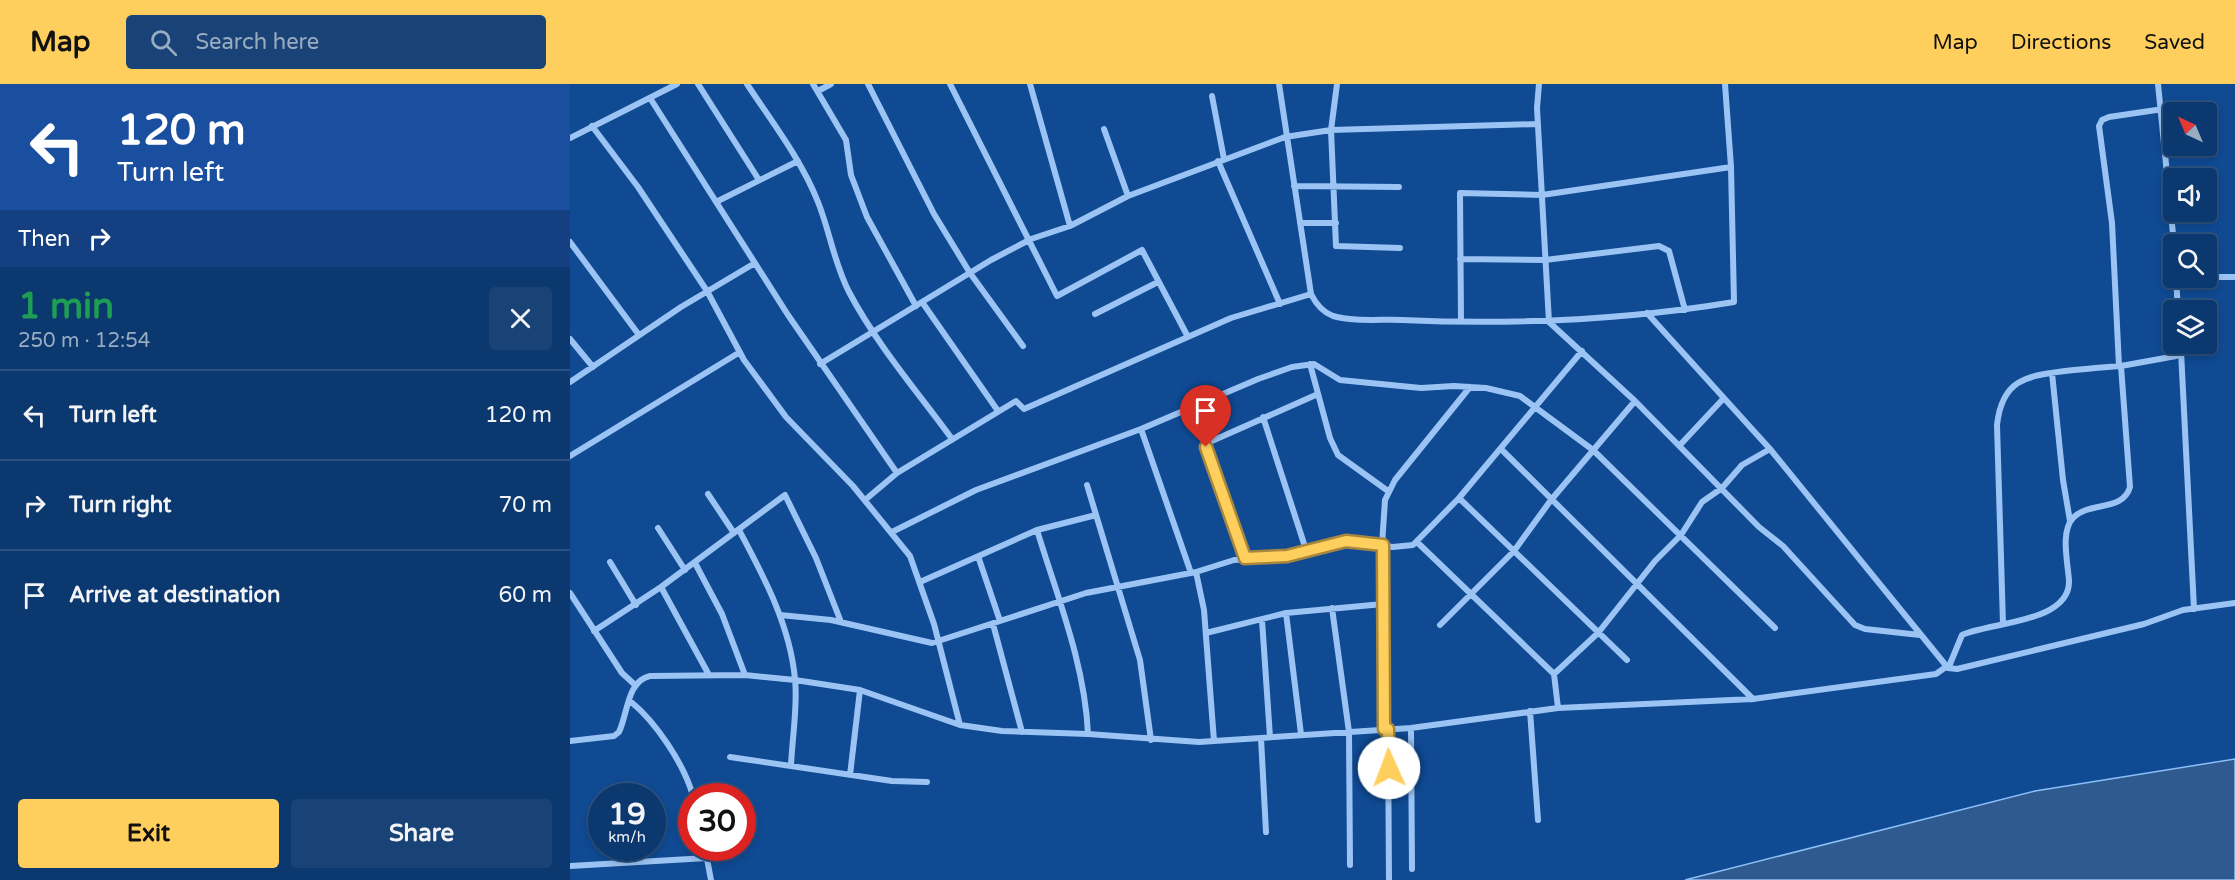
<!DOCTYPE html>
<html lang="en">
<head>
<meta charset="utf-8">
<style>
	:root { --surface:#0b386e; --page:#194376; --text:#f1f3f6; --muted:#9aacc2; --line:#2b5281; --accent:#ffcf5e }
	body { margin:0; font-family:"Varela Round",sans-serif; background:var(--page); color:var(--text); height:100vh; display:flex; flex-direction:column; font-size:22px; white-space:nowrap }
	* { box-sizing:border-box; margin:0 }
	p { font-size:20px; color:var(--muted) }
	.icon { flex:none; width:33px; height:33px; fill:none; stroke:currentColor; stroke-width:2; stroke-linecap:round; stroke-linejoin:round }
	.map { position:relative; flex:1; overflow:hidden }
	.sheet { display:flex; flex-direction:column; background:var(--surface); width:570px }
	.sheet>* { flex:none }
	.banner { background:#1a4fa0; color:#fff; overflow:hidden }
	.needle { width:39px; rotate:316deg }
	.tools { position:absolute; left:1593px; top:18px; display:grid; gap:12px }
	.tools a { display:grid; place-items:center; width:54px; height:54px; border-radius:6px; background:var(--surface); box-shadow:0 3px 9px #0003,0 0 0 2px var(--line); font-size:30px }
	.speed { position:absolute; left:18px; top:699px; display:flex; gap:12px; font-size:30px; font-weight:700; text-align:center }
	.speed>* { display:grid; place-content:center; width:78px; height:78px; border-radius:50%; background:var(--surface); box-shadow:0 3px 9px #0003,0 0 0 2px var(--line); line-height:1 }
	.speed small { font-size:15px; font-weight:400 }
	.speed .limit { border:9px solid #d22; background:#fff; color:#111 }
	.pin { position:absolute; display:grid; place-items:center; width:51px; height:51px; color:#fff; margin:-62px -26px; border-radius:50% 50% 50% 0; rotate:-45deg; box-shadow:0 0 6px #0007 }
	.pin .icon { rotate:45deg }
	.me { position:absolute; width:66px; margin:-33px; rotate:358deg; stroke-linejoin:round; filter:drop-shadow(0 0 4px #0008) }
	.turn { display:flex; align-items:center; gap:21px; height:126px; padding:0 18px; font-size:27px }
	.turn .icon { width:78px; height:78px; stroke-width:2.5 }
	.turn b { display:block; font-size:42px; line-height:51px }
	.then { display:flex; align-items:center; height:57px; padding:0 18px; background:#0003; gap:12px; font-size:22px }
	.round { display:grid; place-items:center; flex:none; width:63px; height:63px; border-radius:6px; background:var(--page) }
	.summary { display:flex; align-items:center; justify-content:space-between; height:102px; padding:0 18px }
	h1 { font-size:36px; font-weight:700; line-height:45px; color:#1e9e55 }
	.cta { display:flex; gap:12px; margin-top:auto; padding:12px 18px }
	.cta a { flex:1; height:69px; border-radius:6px; background:var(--accent); color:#111; font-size:24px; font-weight:700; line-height:69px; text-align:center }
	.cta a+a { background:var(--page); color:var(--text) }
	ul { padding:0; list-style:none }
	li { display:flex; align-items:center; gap:18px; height:90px; padding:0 18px; border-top:2px solid var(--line) }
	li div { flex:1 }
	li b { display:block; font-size:22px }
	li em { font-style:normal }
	header { display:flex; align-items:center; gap:36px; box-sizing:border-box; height:84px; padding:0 30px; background:var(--accent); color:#111 }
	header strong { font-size:28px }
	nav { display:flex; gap:33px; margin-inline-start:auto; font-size:21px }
	.search { width:420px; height:54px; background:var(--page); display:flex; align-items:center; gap:15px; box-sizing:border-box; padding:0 21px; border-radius:6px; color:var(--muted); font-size:22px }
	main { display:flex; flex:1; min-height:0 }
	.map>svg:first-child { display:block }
	.water { fill:#2f5a90; stroke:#8cbff8; stroke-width:1.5 }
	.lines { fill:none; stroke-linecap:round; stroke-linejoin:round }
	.minor { stroke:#9bc4f4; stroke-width:6 }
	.route-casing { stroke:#a6873d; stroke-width:15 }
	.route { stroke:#ffcf5e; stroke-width:10 }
</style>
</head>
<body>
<header>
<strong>Map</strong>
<div class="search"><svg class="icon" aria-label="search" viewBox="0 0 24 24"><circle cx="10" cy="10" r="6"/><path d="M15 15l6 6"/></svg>Search here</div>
<nav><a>Map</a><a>Directions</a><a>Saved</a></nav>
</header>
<main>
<section class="sheet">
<div class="banner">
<div class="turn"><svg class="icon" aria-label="left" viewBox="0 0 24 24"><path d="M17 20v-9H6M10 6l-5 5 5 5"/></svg><div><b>120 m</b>Turn left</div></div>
<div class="then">Then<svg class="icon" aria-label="right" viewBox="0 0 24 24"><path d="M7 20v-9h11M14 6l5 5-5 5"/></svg></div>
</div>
<div class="summary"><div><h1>1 min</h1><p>250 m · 12:54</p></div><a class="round"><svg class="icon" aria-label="close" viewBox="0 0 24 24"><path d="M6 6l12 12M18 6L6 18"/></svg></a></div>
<ul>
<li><svg class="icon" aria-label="left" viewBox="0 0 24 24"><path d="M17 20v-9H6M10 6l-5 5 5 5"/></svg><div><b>Turn left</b></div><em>120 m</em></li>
<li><svg class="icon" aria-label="right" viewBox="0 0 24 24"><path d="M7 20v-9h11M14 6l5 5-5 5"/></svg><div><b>Turn right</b></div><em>70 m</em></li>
<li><svg class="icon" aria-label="arrive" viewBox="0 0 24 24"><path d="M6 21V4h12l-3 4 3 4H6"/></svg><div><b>Arrive at destination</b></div><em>60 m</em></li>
</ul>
<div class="cta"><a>Exit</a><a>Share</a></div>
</section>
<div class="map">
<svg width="1665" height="796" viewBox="0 0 1665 796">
	<rect width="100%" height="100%" fill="#0f4a93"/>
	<!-- water -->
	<path class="water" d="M1665,675V796H1115L1465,707Z"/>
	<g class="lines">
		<!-- minor -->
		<path class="minor" d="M128,0L189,96
			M177,0C202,38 231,75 248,118C260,148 264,179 279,208C307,261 347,307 382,355
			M243,0L276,56L281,91L297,133L346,222
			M298,0L364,130L400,189L453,262
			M380,0L487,212L572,166L618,253
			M460,0L500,142
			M709,0L741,210C746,220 752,228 763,232C784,238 810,235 832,236C942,241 1055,236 1164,218L1161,83L1155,0
			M767,0L761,46L766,162L830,164
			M969,0L967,24L979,238L1065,317L1189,443L1213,462L1285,541L1295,545L1350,551
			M1588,0L1604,160
			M248,7L261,0
			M642,12L654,75
			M80,14L218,231L327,389L446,317L454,325L661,234L741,210
			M22,42L68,103L137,207L174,276L216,333L283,402L340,472L364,540L390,641
			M534,45L558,112
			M0,54L107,0
			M648,77L710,220
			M724,102L829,103
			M146,118L228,77
			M730,139H766
			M0,158L69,251
			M890,175L975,176L1089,162L1099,167L1115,226
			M1636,193H1665
			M1606,194L1608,226
			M352,218L428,327
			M1077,229L1200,365L1378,584L1387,585L1574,540L1613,526L1665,519
			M525,230L588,198
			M891,237L890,109L972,111L1161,83
			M0,255L23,283
			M1611,267L1624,525
			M250,280L421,176L461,155L500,142L558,112L715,53L761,46L968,40
			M740,280L760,354L768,371L818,407
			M1549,282L1542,139L1529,42L1532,36L1539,33L1593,25
			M1482,289L1493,396L1500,437
			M0,298L111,223L185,179
			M693,333L737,469
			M571,345L621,489
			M1110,361L1153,315
			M931,365L1183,615
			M0,372L170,268
			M517,401L570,576L581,656
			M138,410L164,449
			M889,414L1057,576
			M295,416L327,389
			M88,444L115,486
			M169,446C194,493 220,541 225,595C228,623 222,654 221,682
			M467,446C487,512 515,580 518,650
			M322,448L406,406L571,345L688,295L722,283L744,280L770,296L851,304L884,302L916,304L950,312L1023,366L1205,544
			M848,459L984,590L988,624
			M408,472L430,537
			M675,474L635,360L748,310
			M40,478L66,521
			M125,479L152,530L175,591
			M626,488L634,526L644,657
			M350,498L467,446L526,431
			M91,503L139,591
			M0,509L52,589L64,600
			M762,524L779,648L780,781
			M716,529L731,650
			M210,531L261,536L362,559L516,509L626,488L664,476L717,472L776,457L823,463L843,461L889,414L1012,267
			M692,536L700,653
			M423,540L452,648
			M1433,540L1427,341C1432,296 1455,292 1495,287C1514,285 1533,283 1551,282
			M870,541L944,467L981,416L1065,317
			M24,547L91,503L215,411L246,474L271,538
			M636,549L716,529L813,520
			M984,590L1028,549L1085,477L1111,451L1132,418L1152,404L1172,381L1200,365
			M60,617C86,638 114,680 123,712
			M960,627L968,736
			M841,644L842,785
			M814,645L812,461L815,416L825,396L900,303
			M818,645L819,796
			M691,654L696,748
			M0,657L44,652L49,648C58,629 57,597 80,592L175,591L225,596L290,606L390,641L432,647L518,650L629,658L841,644L988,624L1183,615L1366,590L1380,580L1392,551C1420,538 1500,539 1499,497C1498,479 1490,448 1503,434C1519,417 1553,428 1560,403L1551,282L1606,272L1610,266V260
			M160,673L322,697L357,698
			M280,691L290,606
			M135,764L141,796
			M0,782L137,774"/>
	</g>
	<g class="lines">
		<!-- route casing -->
		<g class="route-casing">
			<path id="route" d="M636,363L675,474L717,472L776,457L813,461L814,645H818L819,684"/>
		</g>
		<!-- route -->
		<use href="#route" class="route"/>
	</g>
</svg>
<div class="tools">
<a><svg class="needle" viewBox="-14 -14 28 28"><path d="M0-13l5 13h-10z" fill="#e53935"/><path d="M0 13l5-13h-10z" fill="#9aacc2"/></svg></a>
<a><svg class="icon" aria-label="sound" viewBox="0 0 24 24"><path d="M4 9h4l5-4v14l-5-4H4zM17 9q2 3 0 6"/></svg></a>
<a><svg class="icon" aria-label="search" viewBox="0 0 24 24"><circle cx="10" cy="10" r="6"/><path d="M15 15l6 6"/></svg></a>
<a><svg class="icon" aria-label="layers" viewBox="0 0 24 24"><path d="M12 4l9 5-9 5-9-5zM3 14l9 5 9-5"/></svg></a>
</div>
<div class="speed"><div>19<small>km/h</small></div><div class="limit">30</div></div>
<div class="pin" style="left:636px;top:363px;background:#d93025"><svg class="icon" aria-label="arrive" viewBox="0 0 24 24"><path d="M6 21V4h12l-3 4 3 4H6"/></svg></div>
<svg class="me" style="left:819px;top:684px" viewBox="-20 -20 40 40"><circle r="19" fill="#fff"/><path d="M0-13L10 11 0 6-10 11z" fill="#ffcf5e"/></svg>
</div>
</main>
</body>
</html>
